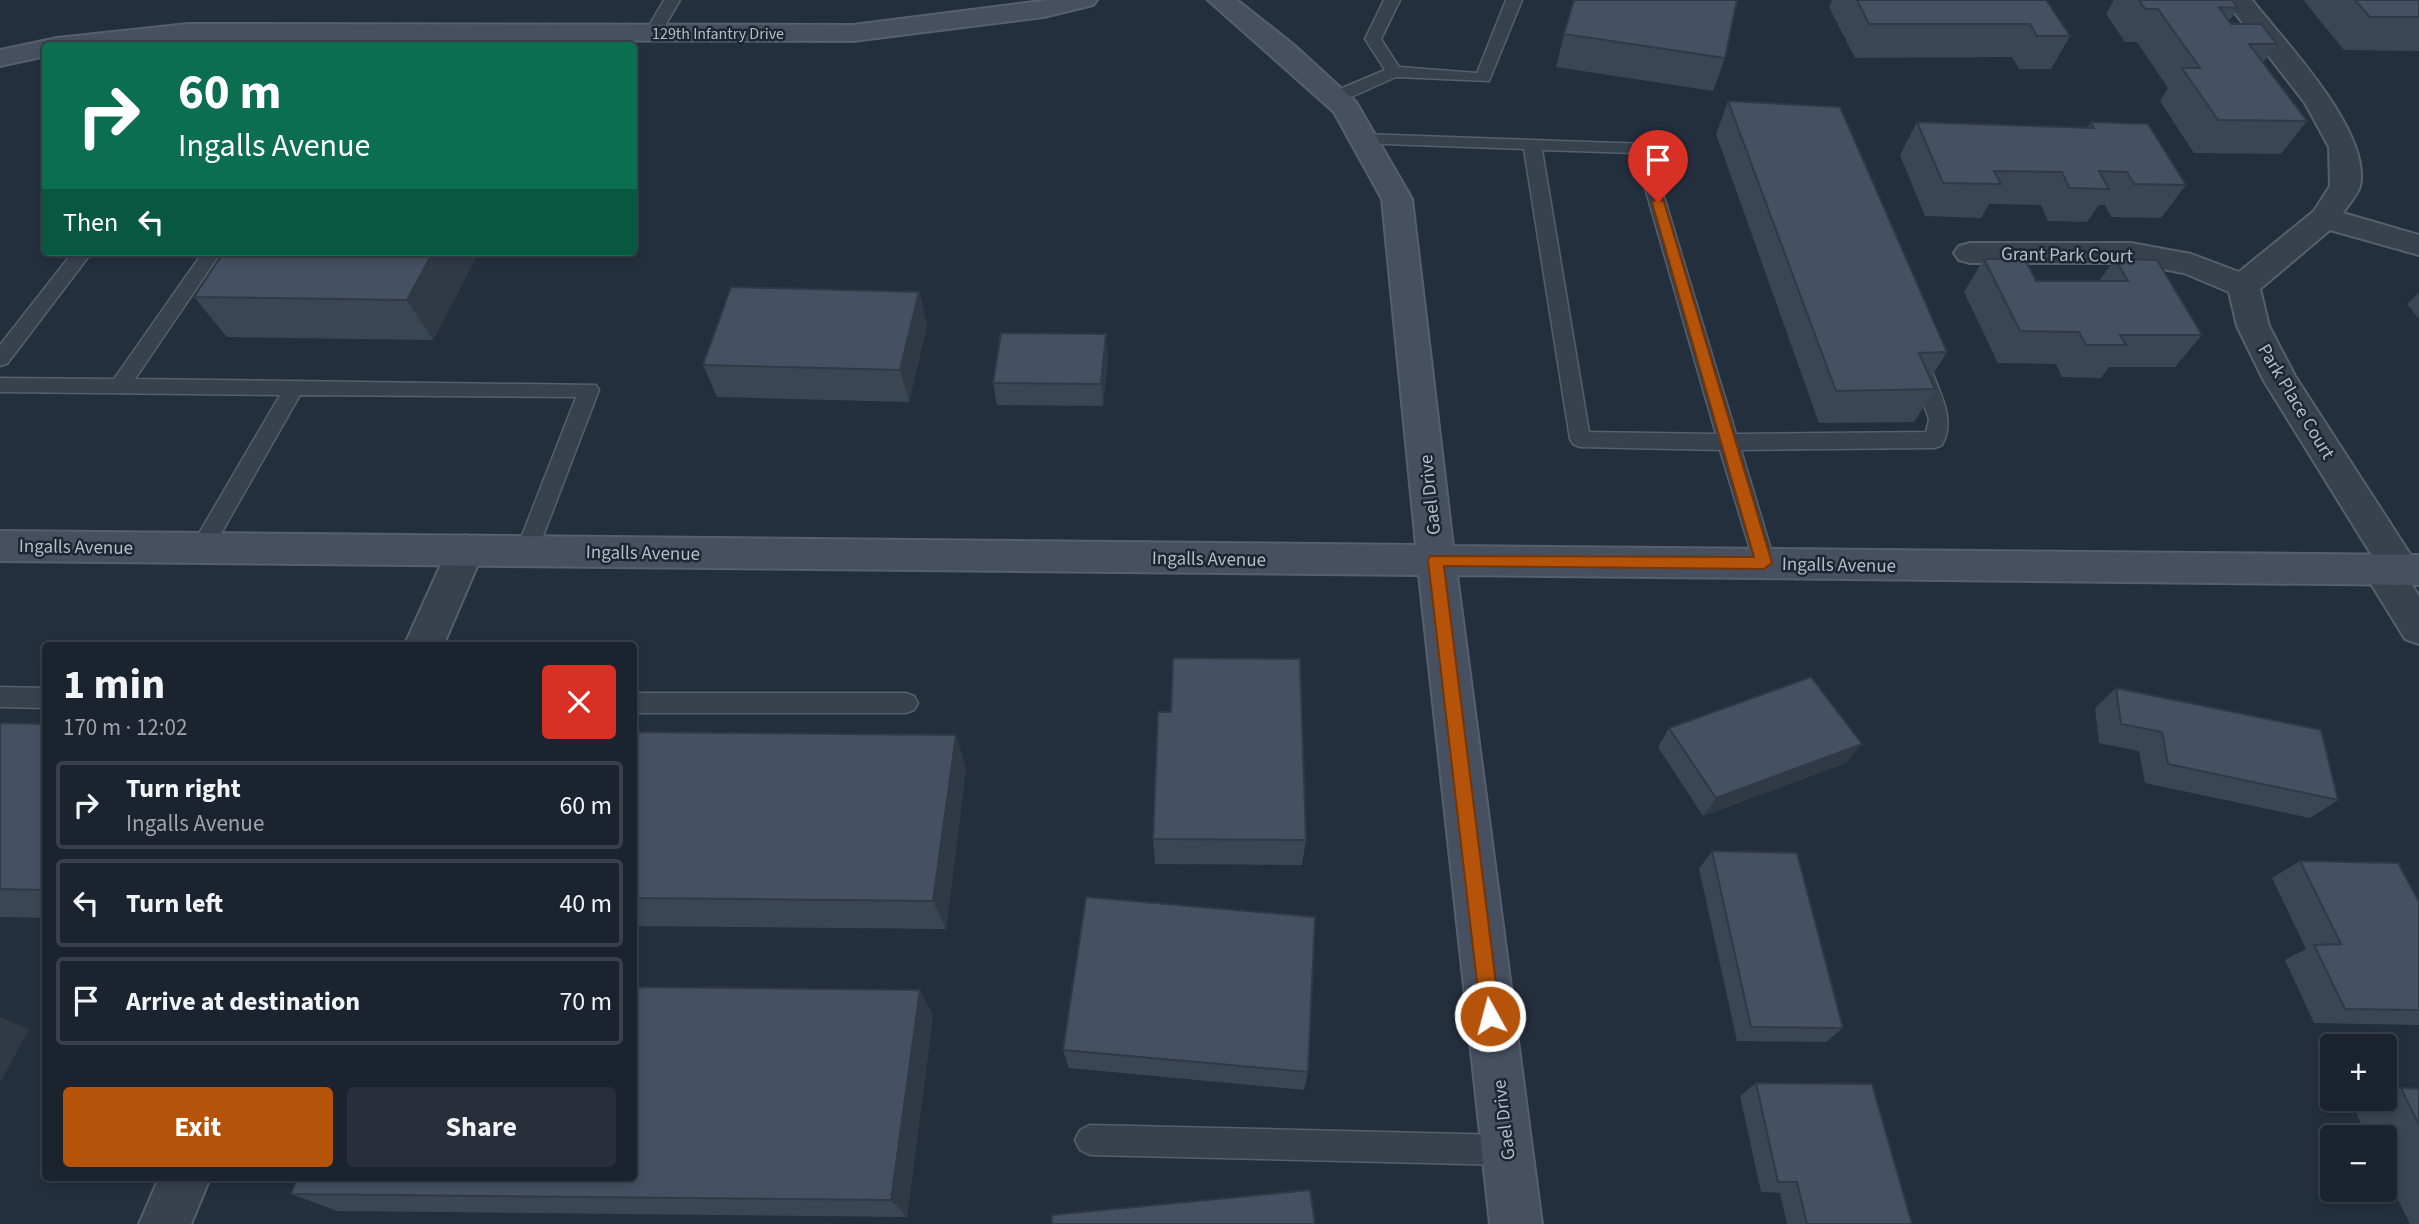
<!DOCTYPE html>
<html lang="en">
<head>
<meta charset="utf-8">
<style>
	:root { --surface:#1b232e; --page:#282f3a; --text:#f1f3f6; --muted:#a0a4aa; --line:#39404a; --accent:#b45309 }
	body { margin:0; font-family:"Source Sans 3",sans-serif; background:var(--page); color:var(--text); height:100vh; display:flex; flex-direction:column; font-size:26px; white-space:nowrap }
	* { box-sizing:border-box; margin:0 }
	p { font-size:23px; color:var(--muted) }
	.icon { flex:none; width:38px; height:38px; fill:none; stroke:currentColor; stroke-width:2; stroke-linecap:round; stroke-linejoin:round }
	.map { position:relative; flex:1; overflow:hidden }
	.sheet { position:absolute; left:42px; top:642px; width:595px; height:539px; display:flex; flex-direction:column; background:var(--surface); border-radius:7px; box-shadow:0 4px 10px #0003,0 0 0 2px var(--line) }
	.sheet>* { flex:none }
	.hud { position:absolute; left:42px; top:42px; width:595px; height:214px; border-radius:7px; box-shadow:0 4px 10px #0003,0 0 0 2px var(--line); background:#0b6e4f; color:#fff; overflow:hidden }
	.fabs { position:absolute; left:2320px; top:1034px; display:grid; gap:14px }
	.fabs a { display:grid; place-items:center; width:77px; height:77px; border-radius:7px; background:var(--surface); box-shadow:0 4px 10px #0003,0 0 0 2px var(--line); font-size:35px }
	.pin { position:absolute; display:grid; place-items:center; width:60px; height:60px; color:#fff; margin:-72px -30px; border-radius:50% 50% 50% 0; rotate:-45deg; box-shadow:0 0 7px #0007 }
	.pin .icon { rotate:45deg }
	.me { position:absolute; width:77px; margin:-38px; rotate:353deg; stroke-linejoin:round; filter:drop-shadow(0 0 5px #0008) }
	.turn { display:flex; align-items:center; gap:24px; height:147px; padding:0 21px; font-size:32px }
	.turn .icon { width:91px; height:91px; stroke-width:2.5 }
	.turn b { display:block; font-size:49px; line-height:60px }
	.then { display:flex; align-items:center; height:66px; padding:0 21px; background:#0003; gap:14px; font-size:26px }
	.round { display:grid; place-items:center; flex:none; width:74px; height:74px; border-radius:7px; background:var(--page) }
	.headline { display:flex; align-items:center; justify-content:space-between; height:119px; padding:0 21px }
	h1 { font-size:42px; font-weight:700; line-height:52px }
	.button { display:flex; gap:14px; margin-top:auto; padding:14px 21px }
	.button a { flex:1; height:80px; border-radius:7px; background:var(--accent); color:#fff; font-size:28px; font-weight:700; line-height:80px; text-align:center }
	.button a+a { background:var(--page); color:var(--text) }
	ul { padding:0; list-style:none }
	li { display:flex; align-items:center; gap:21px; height:88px; margin:0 14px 10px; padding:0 7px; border:4px solid var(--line); border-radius:7px }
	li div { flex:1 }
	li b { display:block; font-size:26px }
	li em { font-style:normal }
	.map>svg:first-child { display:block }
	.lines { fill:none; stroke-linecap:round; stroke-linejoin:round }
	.lane-casing { stroke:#565f6c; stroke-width:3 }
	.street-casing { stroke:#565f6c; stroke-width:4 }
	.secondary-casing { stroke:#565f6c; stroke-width:4 }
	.lane { fill:#38414e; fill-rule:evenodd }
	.street { fill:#38414e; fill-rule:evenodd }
	.secondary { fill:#465061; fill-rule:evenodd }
	.wall { fill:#3b4654 }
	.shaded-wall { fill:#303945 }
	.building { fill:#455162; stroke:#303945; stroke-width:2 }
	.route { fill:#b45309; stroke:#753606; stroke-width:2 }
	.labels { text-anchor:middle; stroke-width:5; stroke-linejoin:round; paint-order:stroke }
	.far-street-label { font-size:16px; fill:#b4bcc9; stroke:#1d2633 }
	.street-label { font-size:19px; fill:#b4bcc9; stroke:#1d2633 }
</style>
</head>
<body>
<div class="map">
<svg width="2419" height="1224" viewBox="0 0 2419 1224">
	<rect width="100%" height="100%" fill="#242f3e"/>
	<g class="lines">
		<!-- lane casing -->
		<g class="lane-casing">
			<path id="lane" d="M664,0H680L659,36H647L645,33Z
				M1384,0H1400L1381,39L1399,67L1477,73L1506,0H1522L1489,81L1396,77L1340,102H1328L1326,98L1328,94L1385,70L1365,39Z
				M1363,134L1648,144L1736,434L1926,432L1929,419L1911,369L1914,364H1928L1931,369C1940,393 1956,420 1942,445L1935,448L1741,450L1775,563L1772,569L1764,572L1756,569L1720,450L1580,447L1573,444L1570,439L1524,149L1357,143L1354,139L1357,135ZM1542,150L1635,153L1716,434L1589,432Z
				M73,252H92L7,364L0,366V345Z
				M203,252H221L135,379L596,385L599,390L535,557L527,560L519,557L516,551L576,397L300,395L210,553L202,556L194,553L191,547L280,395L0,392V378L114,379Z
				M0,687L46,688V708L0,707Z
				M634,693H906L914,696L918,703L914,710L906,713H634Z
				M1090,1125L1507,1135L1517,1140L1522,1150L1517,1160L1507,1165L1090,1155L1080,1150L1075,1140L1080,1130Z"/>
		</g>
		<!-- street casing -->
		<g class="street-casing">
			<path id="street" d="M2225,0H2252C2284,41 2372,132 2360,186C2358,194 2348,205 2343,213L2419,235V255L2330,230L2260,289L2269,326L2295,376L2419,568L2414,581L2410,582L2419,596V644L2405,639L2362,569L2368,558L2373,557L2264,381L2237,326L2229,292L2184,273L2131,263H1970L1959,260L1954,253L1959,246L1970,243H2131L2191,254L2239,272L2314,211L2330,186L2329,147L2305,103Z
				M465,535L478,540L484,550L443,646H404L452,540Z
				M159,1178H210L191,1224H139Z"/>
		</g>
		<!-- secondary casing -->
		<g class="secondary-casing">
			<path id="secondary" d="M1049,0H1097L1093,5L1044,17L853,41L188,40L137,46H46V56L0,66V50L57,38L188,24L853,25Z
				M1208,0H1237L1295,46L1356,102L1412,199L1453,546L2419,555V585L1457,575L1542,1224H1490L1419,575L0,561V531L1416,545L1382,199L1334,112Z"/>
		</g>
		<!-- lane -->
		<use href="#lane" class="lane"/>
		<!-- street -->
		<use href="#street" class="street"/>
		<!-- secondary -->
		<use href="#secondary" class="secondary"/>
	</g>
	<!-- wall -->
	<path class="wall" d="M1832,0H2046L2070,36L2051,69H2019L2012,57L1855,58L1829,7Z
		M2114,0H2232L2238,8L2229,21L2231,24L2277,44L2263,63L2307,121L2281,154L2194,153L2160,101L2168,88L2137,42H2125L2106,14Z
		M2305,0H2419V51L2344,50L2304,1Z
		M1564,34L1725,58L1713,91L1556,67Z
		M1728,101L1947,352L1930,379L1935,389L1914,422L1819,423L1716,134Z
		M1917,122L2087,128L2091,122L2186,185L2161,218L2111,217L2105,205H2099L2087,222L2048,221L2041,205L1989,204L1981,218L1925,216L1900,155Z
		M224,252H479L433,340L227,337L194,297Z
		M1984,259L2036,281H2099L2115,259L2202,335L2175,367H2109L2101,378L2062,377L2056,364L1998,363L1964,292Z
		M919,292L927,325L909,402L717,397L703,365Z
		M2419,292V319L2407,304Z
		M1108,358L1103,406L997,405L993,383Z
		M2116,688L2338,800L2310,818L2145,783L2139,751L2099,743L2095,708Z
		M1171,712L1306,840L1302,865L1155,864L1153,839Z
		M0,723L46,724V918L0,917Z
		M1669,728L1846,763L1703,816L1658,747Z
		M634,732L956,735L966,768L946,929L634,926Z
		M1712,851L1843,1028L1826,1042L1737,1041L1699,869Z
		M2300,861L2419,902V1025L2314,1023L2285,960L2306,949L2272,878Z
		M933,1015L907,1217L337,1211L291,1194Z
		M1063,1050L1308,1072L1304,1090L1069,1068Z
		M1756,1083L1912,1224H1787L1780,1193L1761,1192L1740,1096Z
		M2401,1088L2419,1089V1224H2410L2385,1173V1138H2368L2353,1106L2372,1099H2385V1094Z"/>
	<!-- shaded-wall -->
	<path class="shaded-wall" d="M433,252H479L433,340L407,300Z
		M919,292L927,325L909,402L900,370Z
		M1106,334L1108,358L1103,406L1101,384Z
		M956,735L966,768L946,929L933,901Z
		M1862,744L1846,763L1703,816L1716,798Z
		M920,990L933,1015L907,1217L891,1200Z
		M0,1017L29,1029L0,1083Z"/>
	<!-- building -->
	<path class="building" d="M1574,0H1737L1725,58L1564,34Z
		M1857,0H2046L2070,36H2037L2030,24H1869Z
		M2139,0H2232L2238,8L2219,7L2231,24H2261L2277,44H2249L2307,121L2218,120L2182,68H2200L2158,9H2145Z
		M2355,0H2419V17H2370Z
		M1728,101L1840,107L1947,352L1919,353L1935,389L1836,391Z
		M1917,122L2094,128L2091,122L2148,124L2186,185L2134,184L2127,172L2099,171L2109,189L2069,188L2062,172L1994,171L2001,184L1943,183Z
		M224,252H433L407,300L194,297Z
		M1984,259H2025L2036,281H2128L2115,259L2157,260L2202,335H2120L2126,345H2086L2079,332L2020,331Z
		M731,287L919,292L900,370L703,365Z
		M1001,333L1106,334L1101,384L993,383Z
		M1173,658L1300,659L1306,840L1153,839L1158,712H1171Z
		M1811,677L1862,744L1716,798L1669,728Z
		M2116,688L2321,730L2338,800L2168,764L2162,732L2121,724Z
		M0,723L46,724L45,890L0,889Z
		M634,732L956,735L933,901L634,898Z
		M1712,851L1797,853L1843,1028L1751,1027Z
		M2300,861L2398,863L2419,902V1010L2345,1009L2314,945L2341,944Z
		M1086,897L1315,917L1308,1072L1063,1050Z
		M634,987L920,990L891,1200L291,1194L297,1178H634Z
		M1756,1083L1872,1084L1912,1224H1807L1797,1182H1778Z
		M2401,1088L2419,1089V1125Z
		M1310,1190L1315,1224H1052V1215Z"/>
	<!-- route -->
	<path class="route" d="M1658,198L1664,202L1772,563L1764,569L1444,566L1500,1016L1497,1023L1490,1026L1484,1023L1481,1016L1428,560L1430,556L1754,557L1652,202Z"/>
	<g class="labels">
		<!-- far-street labels -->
		<g class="far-street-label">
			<text x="718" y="39">129th Infantry Drive</text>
		</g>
		<!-- street labels -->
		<g class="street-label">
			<text transform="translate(2067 254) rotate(1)" y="7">Grant Park Court</text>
			<text transform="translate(2297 401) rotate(59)" y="7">Park Place Court</text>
			<text transform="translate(1429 495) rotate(-96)" y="7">Gael Drive</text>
			<text transform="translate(76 546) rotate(1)" y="7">Ingalls Avenue</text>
			<text transform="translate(643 552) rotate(1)" y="7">Ingalls Avenue</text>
			<text transform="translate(1209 558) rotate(1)" y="7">Ingalls Avenue</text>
			<text transform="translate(1839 564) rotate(1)" y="7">Ingalls Avenue</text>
			<text transform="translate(1503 1120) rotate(-97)" y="7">Gael Drive</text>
		</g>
	</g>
</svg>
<div class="fabs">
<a>+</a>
<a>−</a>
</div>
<div class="pin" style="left:1658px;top:202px;background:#d93025"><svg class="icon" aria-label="arrive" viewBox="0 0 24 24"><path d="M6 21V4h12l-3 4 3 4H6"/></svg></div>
<svg class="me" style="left:1490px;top:1016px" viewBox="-20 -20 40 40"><circle r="17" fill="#b45309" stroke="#fff" stroke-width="3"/><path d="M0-11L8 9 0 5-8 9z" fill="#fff"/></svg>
<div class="hud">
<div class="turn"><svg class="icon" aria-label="right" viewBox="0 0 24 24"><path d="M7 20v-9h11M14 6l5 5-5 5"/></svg><div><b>60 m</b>Ingalls Avenue</div></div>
<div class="then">Then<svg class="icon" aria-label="left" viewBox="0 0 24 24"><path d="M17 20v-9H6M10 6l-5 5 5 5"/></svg></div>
</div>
<section class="sheet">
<div class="headline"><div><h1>1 min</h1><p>170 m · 12:02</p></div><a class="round" style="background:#d93025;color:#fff"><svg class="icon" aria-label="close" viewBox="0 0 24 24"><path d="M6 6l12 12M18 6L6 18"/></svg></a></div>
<ul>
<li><svg class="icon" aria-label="right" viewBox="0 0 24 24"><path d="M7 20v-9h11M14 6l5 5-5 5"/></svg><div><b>Turn right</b><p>Ingalls Avenue</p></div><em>60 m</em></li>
<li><svg class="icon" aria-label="left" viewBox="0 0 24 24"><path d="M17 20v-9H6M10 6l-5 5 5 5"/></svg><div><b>Turn left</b></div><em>40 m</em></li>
<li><svg class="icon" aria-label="arrive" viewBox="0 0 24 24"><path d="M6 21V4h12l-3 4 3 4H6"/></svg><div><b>Arrive at destination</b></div><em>70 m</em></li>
</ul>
<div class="button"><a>Exit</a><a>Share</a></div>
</section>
</div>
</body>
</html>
